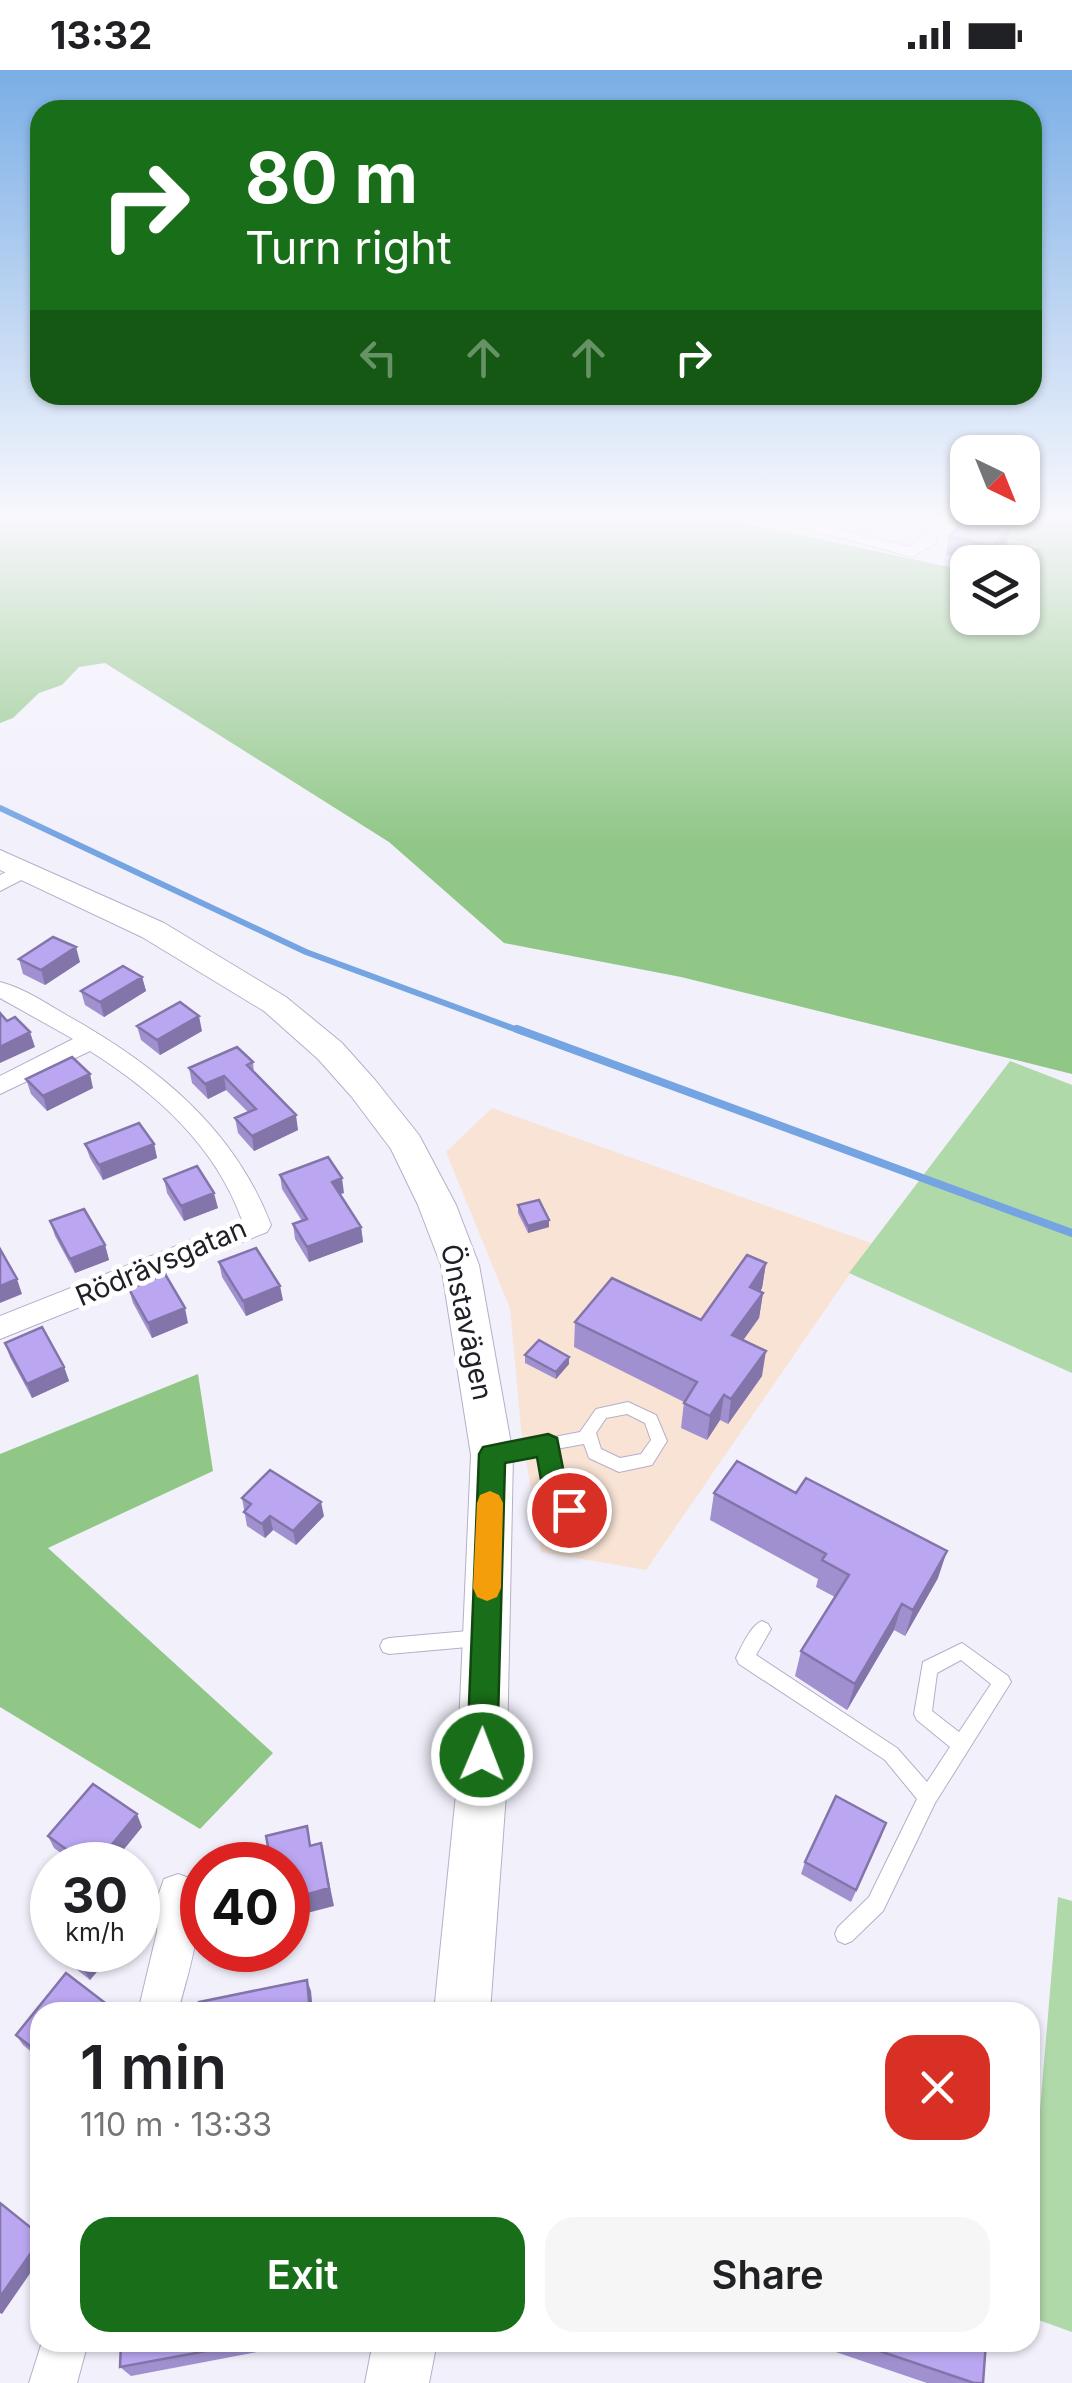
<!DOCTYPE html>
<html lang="en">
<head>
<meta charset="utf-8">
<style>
	:root { --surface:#fff; --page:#f6f6f6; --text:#202124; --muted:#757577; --accent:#196f19 }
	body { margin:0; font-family:Inter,sans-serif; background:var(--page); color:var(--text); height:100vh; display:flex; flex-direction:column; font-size:38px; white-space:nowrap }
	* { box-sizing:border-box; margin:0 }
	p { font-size:32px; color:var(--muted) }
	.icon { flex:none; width:55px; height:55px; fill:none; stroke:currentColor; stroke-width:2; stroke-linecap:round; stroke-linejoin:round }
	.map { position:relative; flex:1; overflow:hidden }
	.sheet { position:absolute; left:30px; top:1932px; width:1010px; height:350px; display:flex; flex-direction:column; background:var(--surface); border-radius:30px; box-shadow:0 2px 8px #0004 }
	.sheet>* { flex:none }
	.banner { position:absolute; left:30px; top:30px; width:1012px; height:305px; border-radius:30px; box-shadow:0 2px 8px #0004; background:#196f19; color:#fff; overflow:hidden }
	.needle { width:65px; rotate:137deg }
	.buttons { position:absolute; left:950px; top:365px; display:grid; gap:20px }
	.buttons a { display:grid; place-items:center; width:90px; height:90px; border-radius:20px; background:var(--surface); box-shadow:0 2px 8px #0004; font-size:50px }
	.speed { position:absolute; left:30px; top:1772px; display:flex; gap:20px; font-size:50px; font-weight:700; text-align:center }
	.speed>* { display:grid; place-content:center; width:130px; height:130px; border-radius:50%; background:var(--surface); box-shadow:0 2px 8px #0004; line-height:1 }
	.speed small { font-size:25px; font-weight:400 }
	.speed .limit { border:15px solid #d22; background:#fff; color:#111 }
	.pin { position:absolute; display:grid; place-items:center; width:85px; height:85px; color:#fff; margin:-42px; border:5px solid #fff; border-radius:50%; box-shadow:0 2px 10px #0007 }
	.me { position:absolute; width:110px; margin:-55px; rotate:1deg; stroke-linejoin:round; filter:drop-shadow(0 0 8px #0008) }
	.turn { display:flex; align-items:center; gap:35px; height:210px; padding:0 50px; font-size:45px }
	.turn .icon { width:130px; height:130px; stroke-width:2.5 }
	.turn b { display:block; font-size:70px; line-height:85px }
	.lanes { display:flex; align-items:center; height:95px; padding:0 50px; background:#0003; justify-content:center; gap:50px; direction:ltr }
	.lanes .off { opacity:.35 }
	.round { display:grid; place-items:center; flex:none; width:105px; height:105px; border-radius:30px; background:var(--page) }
	.summary { display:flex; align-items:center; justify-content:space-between; height:170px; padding:0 50px }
	h1 { font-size:60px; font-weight:600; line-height:75px }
	.cta { display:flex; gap:20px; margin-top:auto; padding:20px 50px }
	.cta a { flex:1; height:115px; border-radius:30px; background:var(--accent); color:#fff; font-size:40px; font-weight:600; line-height:115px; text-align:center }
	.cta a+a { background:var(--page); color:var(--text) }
	.status { display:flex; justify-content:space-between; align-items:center; height:70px; padding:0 50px; background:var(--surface); direction:ltr }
	.status svg { height:28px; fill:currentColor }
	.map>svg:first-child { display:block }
	.education { fill:#f8e3d5 }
	.green { fill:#b0d9a9 }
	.forest { fill:#90c787 }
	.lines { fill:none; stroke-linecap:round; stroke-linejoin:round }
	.stream-far1 { stroke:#75a4e2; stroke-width:6 }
	.stream { stroke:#75a4e2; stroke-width:8 }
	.lane-casing { stroke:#b5afc9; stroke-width:2 }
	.street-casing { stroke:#b5afc9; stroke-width:2 }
	.secondary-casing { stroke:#b5afc9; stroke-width:2 }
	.lane { fill:#fff; fill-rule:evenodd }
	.street { fill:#fff; fill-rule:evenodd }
	.secondary { fill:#fff; fill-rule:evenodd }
	.wall { fill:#a190cf }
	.shaded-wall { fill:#8375a9 }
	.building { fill:#bba7f1; stroke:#8375a9; stroke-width:2.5 }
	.route { fill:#196f19; stroke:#104810; stroke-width:2.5 }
	.slow { fill:#f59e0b }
	.labels { text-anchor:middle; stroke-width:10; stroke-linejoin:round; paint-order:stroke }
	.street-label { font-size:28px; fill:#201e27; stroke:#fff }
</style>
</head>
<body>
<div class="status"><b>13:32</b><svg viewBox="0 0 49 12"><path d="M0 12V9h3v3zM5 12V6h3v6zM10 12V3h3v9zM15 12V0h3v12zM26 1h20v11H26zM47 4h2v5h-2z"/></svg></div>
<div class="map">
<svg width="1072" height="2313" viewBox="0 0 1072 2313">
	<rect width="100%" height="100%" fill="#f2f0fb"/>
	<!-- education -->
	<path class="education" d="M492,1038L871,1173L646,1500L541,1482L521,1358L510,1238L446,1082Z"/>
	<!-- green -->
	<path class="green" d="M1010,991L1072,1015V1303L849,1203Z
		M1058,1827L1072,1831V2262L1030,2247V2158Z"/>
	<!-- forest -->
	<path class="forest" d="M0,449H727L967,501L968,548H1022V492H1018L1038,476L929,449H1072V1004L681,907L504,873L389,772L105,593L79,597L62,615L39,623L13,648L0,653Z
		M198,1304L213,1401L48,1478L273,1683L200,1759L0,1637V1384Z"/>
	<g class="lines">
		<!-- stream-far1 -->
		<path class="stream-far1" d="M0,738L306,882L523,962"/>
		<!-- stream -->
		<path class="stream" d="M517,959L1072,1163"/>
		<!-- lane casing -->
		<g class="lane-casing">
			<path id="lane" d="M628,1332L656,1345L667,1371L652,1395L619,1402L589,1388L584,1374L556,1379L564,1427L575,1435L577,1440L575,1445C564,1448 558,1441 550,1435L541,1382L498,1390L492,1389L490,1384L492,1379L498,1378L580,1362L596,1339ZM627,1344L645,1353L651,1370L641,1384L620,1388L601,1379L596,1363L606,1348Z
				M762,1551L768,1554L771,1559L756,1585L897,1678L927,1712L950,1677L917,1650L914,1644L923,1592L962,1573L1008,1606L1011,1612L935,1733L883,1841L852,1871L845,1874L838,1871L835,1864L838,1857L869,1827L917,1729L885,1690L739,1594L736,1588C742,1576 750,1556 762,1551ZM961,1590L991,1614L959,1662L932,1641L937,1603Z
				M479,1560L485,1563L488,1568L485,1573L479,1576L389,1584L383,1582L380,1576L383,1570L389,1568Z"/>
		</g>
		<!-- street casing -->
		<g class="street-casing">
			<path id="street" d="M770,449H796L910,477L929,460L937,465L936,473L912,487Z
				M23,794L31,795L34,800L31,805L0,821V805Z
				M0,912C24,918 47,934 68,946C157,996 234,1058 271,1155L267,1162L0,1269V1246L242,1150C215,1075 156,1023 90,981L0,1024V1006L73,969L0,928Z
				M178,1804L192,1809C208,1850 188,1901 178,1942H138L157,1862L159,1823L164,1809Z
				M42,2272H88L77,2313H29Z"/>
		</g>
		<!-- secondary casing -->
		<g class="secondary-casing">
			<path id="secondary" d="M0,780L164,853L286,927L342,973L375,1010L419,1065L456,1135L479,1195L513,1385L506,1724L490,1942H434L456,1724L471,1385L441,1195L418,1135L391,1079L351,1026L318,989L264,941L142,867L0,800Z
				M373,2272H437L429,2313H365Z"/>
		</g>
		<!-- lane -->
		<use href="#lane" class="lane"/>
		<!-- street -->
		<use href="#street" class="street"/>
		<!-- secondary -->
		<use href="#secondary" class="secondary"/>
	</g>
	<!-- wall -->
	<path class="wall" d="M949,466L1007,474L990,492H983L946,485Z
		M19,889L80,892L45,915L23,904Z
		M142,907L146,921L104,947L85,935L81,921Z
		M137,956L202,961L160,985L141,970Z
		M253,992L254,1003L298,1060L254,1081L238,1063L235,1048L248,1042L226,1020L208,1029L192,1013L189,998Z
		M26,1009L93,1018L47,1041L31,1024Z
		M85,1074H154L157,1088L103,1110L90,1088Z
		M280,1105L344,1123L340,1124L361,1157L363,1172L309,1192L295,1169L293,1154L302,1151L282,1119Z
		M164,1109L218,1138L184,1151L167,1123Z
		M518,1135L549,1150V1157L528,1163L518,1143Z
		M50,1151L105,1175L109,1190L75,1203L55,1166Z
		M219,1192L283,1230L246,1246L222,1207Z
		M766,1193L762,1218L760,1222L763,1223L759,1248L743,1270L762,1306L728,1354L720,1350L707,1370L681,1358L684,1332L574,1277L575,1252L701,1250Z
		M129,1219L188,1253L152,1268L133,1233Z
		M5,1273L64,1297L69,1311L32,1328L10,1287Z
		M525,1285L569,1287V1294L556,1309L525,1293Z
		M714,1423L938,1508L905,1566L894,1560L847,1640L795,1606L801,1581L835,1527L816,1517L818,1509L710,1450Z
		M242,1428L324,1446L296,1475L273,1460L265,1468L247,1456Z
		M142,1757L111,1795H77L54,1778L48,1766Z
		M882,1765L851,1832L801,1804L805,1792Z
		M52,1846V1880H115L90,1910L45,1874L38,1863Z
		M40,1942V1989L23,1975L16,1965Z
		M121,2272H256L257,2282L131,2306L120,2297Z
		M825,2272H986L983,2313H927L824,2278Z"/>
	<!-- shaded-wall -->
	<path class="shaded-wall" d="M1011,456L1007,474L990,492L993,476Z
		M76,877L80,892L45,915L41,900Z
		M142,907L146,921L104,947L100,932Z
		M199,946L202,961L160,985L157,970Z
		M30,962L35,977L0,993V977Z
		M90,1004L93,1018L47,1041L43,1026Z
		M224,1006L226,1020L208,1029L205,1014Z
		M296,1045L298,1060L254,1081L252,1066Z
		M154,1074L157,1088L103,1110L99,1095Z
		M342,1108L344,1123L334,1126L332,1112Z
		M214,1123L218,1138L184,1151L181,1136Z
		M549,1150V1157L528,1163V1156Z
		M361,1157L363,1172L309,1192L307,1177Z
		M105,1175L109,1190L75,1203L70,1189Z
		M766,1193L762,1218L747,1243L750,1217Z
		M17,1209L22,1224L0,1233V1216Z
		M280,1216L283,1230L246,1246L243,1231Z
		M763,1223L759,1248L729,1290L732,1265Z
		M185,1238L188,1253L152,1268L148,1253Z
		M766,1281L762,1306L728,1354L731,1329Z
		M569,1287V1294L556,1309V1302Z
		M64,1297L69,1311L32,1328L27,1314Z
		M724,1325L720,1350L707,1370L710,1346Z
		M321,1432L324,1446L296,1475L293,1461Z
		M270,1446L273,1460L265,1468L262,1454Z
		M947,1481L938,1508L905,1566L913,1540Z
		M902,1534L894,1560L847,1640L855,1614Z
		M137,1744L142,1757L111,1795H95Z
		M321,1773L334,1836L288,1848V1830Z
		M100,1880H115L90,1910L84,1900Z
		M307,1910L311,1921L313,1942H310Z
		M40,2170V2189L2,2244L0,2243V2227Z
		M256,2272L257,2282L250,2273Z"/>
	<!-- building -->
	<path class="building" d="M966,449H978L1011,456L993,476L949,466Z
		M53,867L76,877L41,900L19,889Z
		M123,896L142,907L100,932L81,921Z
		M180,932L199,946L157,970L137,956Z
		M0,943L7,951L15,947L30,962L0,977Z
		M237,977L253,992L247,995L296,1045L252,1066L235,1048L256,1039L224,1006L205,1014L189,998Z
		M72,987L90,1004L43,1026L26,1009Z
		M139,1053L154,1074L99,1095L85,1074Z
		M328,1087L342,1108L332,1112L361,1157L307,1177L293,1154L307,1149L280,1105Z
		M197,1096L214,1123L181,1136L164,1109Z
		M539,1130L549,1150L528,1156L518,1135Z
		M84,1139L105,1175L70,1189L50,1151Z
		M256,1178L280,1216L243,1231L219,1192Z
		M0,1179L17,1209L0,1216Z
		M747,1185L766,1193L750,1217L763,1223L732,1265L766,1281L731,1329L724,1325L710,1346L684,1333L697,1312L575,1252L612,1208L701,1250Z
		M165,1204L185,1238L148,1253L129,1219Z
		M42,1257L64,1297L27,1314L5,1273Z
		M539,1270L569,1287L556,1302L525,1285Z
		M737,1391L796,1423L806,1408L947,1481L913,1540L902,1534L855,1614L801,1581L849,1505L822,1490L826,1484L714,1423Z
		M270,1400L321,1432L293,1461L270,1446L262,1454L244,1442L251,1434L242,1428Z
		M93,1714L137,1744L95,1795H88L48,1766Z
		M836,1726L886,1753L856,1820L805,1792Z
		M307,1756L310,1776L321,1773L329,1818L288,1830V1795H240L270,1787L266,1766Z
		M52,1846V1875L38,1863Z
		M59,1880H100L84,1900Z
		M66,1903L113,1939L111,1942H40V1984L16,1965Z
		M307,1910L310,1942H200L199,1932Z
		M0,2133L40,2165V2170L0,2227Z
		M121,2272H250V2273L120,2297Z
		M853,2272H986L983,2313H974Z"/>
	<!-- sky -->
	<linearGradient id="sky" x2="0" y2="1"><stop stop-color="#7aaee6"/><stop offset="0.58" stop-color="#f9f8fd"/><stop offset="1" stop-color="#f9f8fd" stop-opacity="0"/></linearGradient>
	<rect width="1072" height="773" fill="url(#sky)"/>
	<!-- route -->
	<path class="route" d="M548,1364L557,1368L568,1424L583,1440L579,1447L569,1451L546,1438L537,1387L505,1393L497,1685L493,1695L482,1700L472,1695L467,1685L479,1384L483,1377Z"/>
	<!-- slow -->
	<path class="slow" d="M490,1421L499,1425L503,1433L501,1518L497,1527L487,1531L477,1527L473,1518L477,1433L480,1425Z"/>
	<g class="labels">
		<!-- street labels -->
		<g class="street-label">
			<text transform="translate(161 1192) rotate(-23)" y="10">Rödrävsgatan</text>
			<text transform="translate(467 1252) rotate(78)" y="10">Önstavägen</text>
		</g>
	</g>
</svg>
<div class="buttons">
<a><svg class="needle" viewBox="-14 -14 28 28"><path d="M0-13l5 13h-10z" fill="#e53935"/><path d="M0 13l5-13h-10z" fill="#757577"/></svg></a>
<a><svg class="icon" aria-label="layers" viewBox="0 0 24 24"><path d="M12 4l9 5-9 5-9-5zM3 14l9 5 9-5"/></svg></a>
</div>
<div class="speed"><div>30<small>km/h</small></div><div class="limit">40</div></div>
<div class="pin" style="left:569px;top:1440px;background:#d93025"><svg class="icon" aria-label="arrive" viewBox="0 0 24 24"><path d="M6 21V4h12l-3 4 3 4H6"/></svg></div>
<svg class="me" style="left:482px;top:1685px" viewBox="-20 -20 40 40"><circle r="17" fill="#196f19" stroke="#fff" stroke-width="3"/><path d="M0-11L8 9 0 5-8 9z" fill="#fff"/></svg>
<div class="banner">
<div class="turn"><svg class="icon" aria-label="right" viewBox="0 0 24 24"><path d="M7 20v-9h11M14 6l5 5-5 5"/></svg><div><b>80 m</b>Turn right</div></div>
<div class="lanes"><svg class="icon off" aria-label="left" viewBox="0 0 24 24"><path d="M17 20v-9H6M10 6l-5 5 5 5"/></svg><svg class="icon off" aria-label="ahead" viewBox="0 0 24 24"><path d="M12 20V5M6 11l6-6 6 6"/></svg><svg class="icon off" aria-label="ahead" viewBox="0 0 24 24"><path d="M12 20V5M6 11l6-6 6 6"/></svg><svg class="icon" aria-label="right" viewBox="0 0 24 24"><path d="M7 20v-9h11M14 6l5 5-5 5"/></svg></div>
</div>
<section class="sheet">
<div class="summary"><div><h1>1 min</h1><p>110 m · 13:33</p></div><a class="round" style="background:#d93025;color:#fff"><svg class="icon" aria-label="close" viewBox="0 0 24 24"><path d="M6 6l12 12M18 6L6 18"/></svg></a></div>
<div class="cta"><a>Exit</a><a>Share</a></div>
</section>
</div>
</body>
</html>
